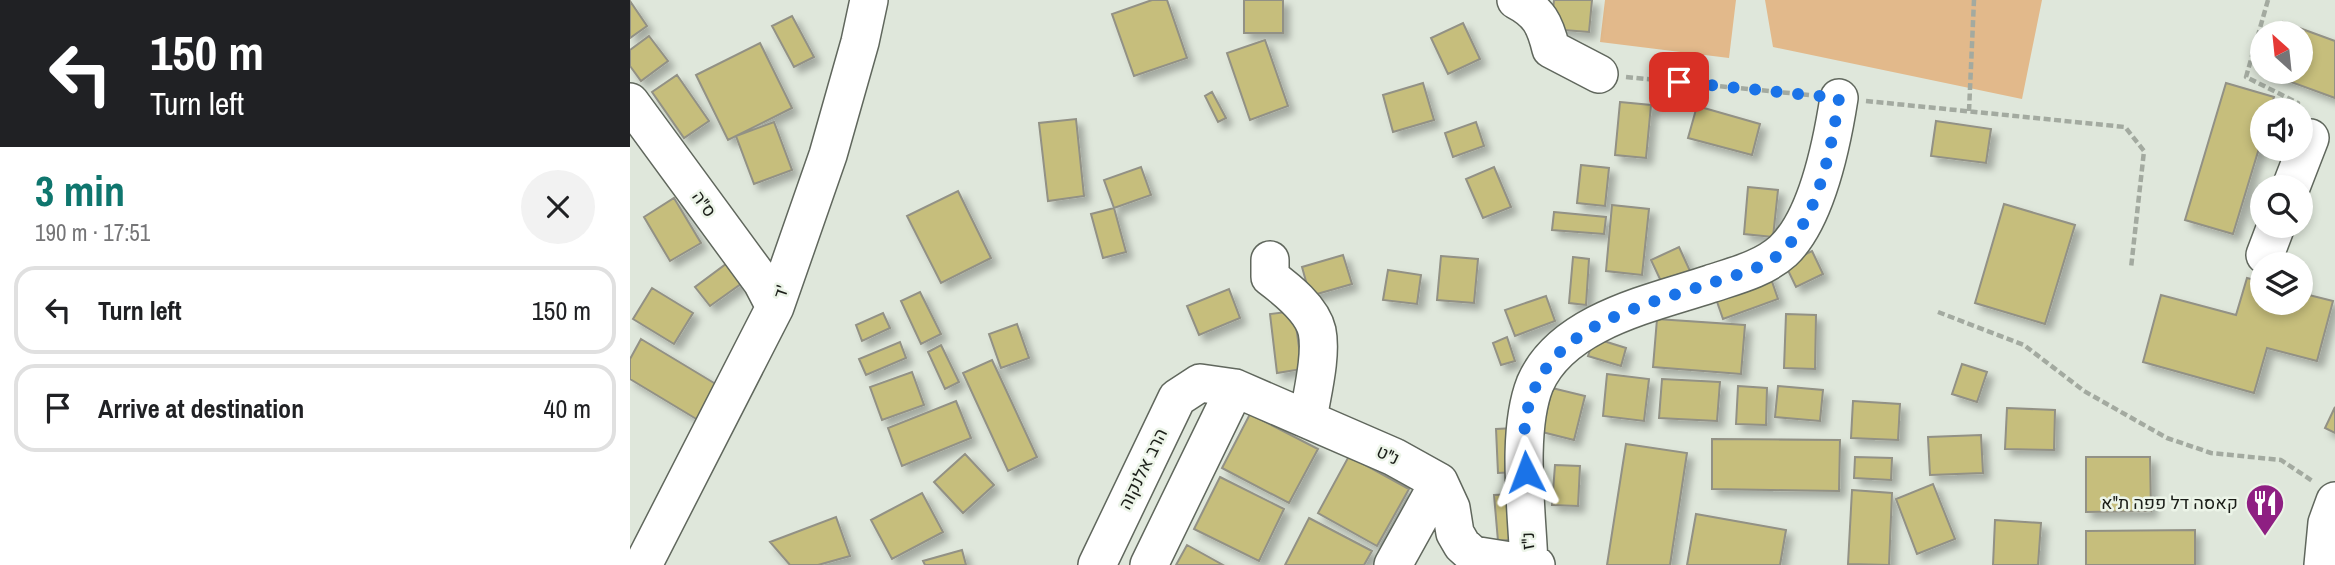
<!DOCTYPE html>
<html lang="en">
<head>
<meta charset="utf-8">
<style>
	:root { --surface:#fff; --page:#f2f2f2; --text:#202124; --muted:#757577; --line:#e0e0e0; --accent:#0f766e }
	body { margin:0; font-family:"Archivo Narrow",Heebo,sans-serif; background:var(--page); color:var(--text); height:100vh; display:flex; flex-direction:column; font-size:26px; white-space:nowrap }
	* { box-sizing:border-box; margin:0 }
	p { font-size:23px; color:var(--muted) }
	.icon { flex:none; width:38px; height:38px; fill:none; stroke:currentColor; stroke-width:2; stroke-linecap:round; stroke-linejoin:round }
	.map { position:relative; flex:1; overflow:hidden }
	.details { display:flex; flex-direction:column; background:var(--surface); width:630px }
	.details>* { flex:none }
	.banner { background:#202124; color:#fff; overflow:hidden }
	.needle { width:46px; rotate:333deg }
	.fabs { position:absolute; left:1620px; top:21px; display:grid; gap:14px }
	.fabs a { display:grid; place-items:center; width:63px; height:63px; border-radius:50%; background:var(--surface); box-shadow:0 4px 10px #0003; font-size:35px }
	.pin { position:absolute; display:grid; place-items:center; width:60px; height:60px; color:#fff; margin:-30px; border-radius:14px; box-shadow:0 4px 10px #0006 }
	.me { position:absolute; width:77px; margin:-38px; rotate:357deg; stroke-linejoin:round; filter:drop-shadow(0 0 5px #0008) }
	.turn { display:flex; align-items:center; gap:24px; height:147px; padding:0 35px; font-size:32px }
	.turn .icon { width:91px; height:91px; stroke-width:2.5 }
	.turn b { display:block; font-size:49px; line-height:60px }
	.round { display:grid; place-items:center; flex:none; width:74px; height:74px; border-radius:37px; background:var(--page) }
	.overview { display:flex; align-items:center; justify-content:space-between; height:119px; padding:0 35px }
	h1 { font-size:42px; font-weight:700; line-height:52px; color:var(--accent) }
	ul { padding:0; list-style:none }
	li { display:flex; align-items:center; gap:21px; height:88px; margin:0 14px 10px; padding:0 21px; border:4px solid var(--line); border-radius:21px }
	li div { flex:1 }
	li b { display:block; font-size:26px }
	li em { font-style:normal }
	main { display:flex; flex:1; min-height:0 }
	.map>svg:first-child { display:block }
	.green { fill:#e2b98b }
	.building { fill:#c6be7c; stroke:#929185; stroke-width:2; filter:url(#shadow) }
	.lines { fill:none; stroke-linecap:round; stroke-linejoin:round }
	.minor-casing { stroke:#60675d; stroke-width:40 }
	.path { stroke:#a3aaa0; stroke-width:4.5; stroke-dasharray:7 3.5; stroke-linecap:butt }
	.minor { stroke:#fff; stroke-width:37 }
	.route { stroke:#1a73e8; stroke-width:12; stroke-dasharray:0 21.6 }
	.labels { text-anchor:middle; stroke-width:5; stroke-linejoin:round; paint-order:stroke }
	.street-label { font-size:18px; fill:#1a1d18; stroke:#ecf4e8 }
	.poi-label { font-size:18px; fill:#1a1d18; stroke:#ecf4e8; text-anchor:end }
</style>
</head>
<body>
<main>
<section class="details">
<div class="banner">
<div class="turn"><svg class="icon" aria-label="left" viewBox="0 0 24 24"><path d="M17 20v-9H6M10 6l-5 5 5 5"/></svg><div><b>150 m</b>Turn left</div></div>
</div>
<div class="overview"><div><h1>3 min</h1><p>190 m · 17:51</p></div><a class="round"><svg class="icon" aria-label="close" viewBox="0 0 24 24"><path d="M6 6l12 12M18 6L6 18"/></svg></a></div>
<ul>
<li><svg class="icon" aria-label="left" viewBox="0 0 24 24"><path d="M17 20v-9H6M10 6l-5 5 5 5"/></svg><div><b>Turn left</b></div><em>150 m</em></li>
<li><svg class="icon" aria-label="arrive" viewBox="0 0 24 24"><path d="M6 21V4h12l-3 4 3 4H6"/></svg><div><b>Arrive at destination</b></div><em>40 m</em></li>
</ul>
</section>
<div class="map">
<svg width="1705" height="565" viewBox="0 0 1705 565">
	<defs>
		<filter id="shadow"><feDropShadow dx="6" dy="6" stdDeviation="3.5" flood-color="#0004"/></filter>
	</defs>
	<rect width="100%" height="100%" fill="#dfe7db"/>
	<!-- green -->
	<path class="green" d="M975,0H1106L1099,58L970,42Z
		M1135,0H1412L1392,99L1143,47Z"/>
	<!-- building -->
	<path class="building" d="M522,0H537L557,58L504,76L482,14Z
		M614,0H653V33H614Z
		M924,0H962L959,32L921,29Z
		M0,1L17,26L0,38Z
		M162,16L184,57L164,67L142,26Z
		M1653,22L1705,41V98L1634,72H1671V33H1649Z
		M833,23L850,59L818,74L801,38Z
		M19,36L38,61L11,81L0,66V50Z
		M635,40L658,106L620,120L597,53Z
		M130,43L162,108L98,140L66,75Z
		M47,75L79,121L54,138L22,92Z
		M793,83L804,120L763,132L753,95Z
		M1596,83L1644,97L1640,110H1633V135L1603,234L1555,220Z
		M582,92L596,118L588,122L575,96Z
		M990,102L1021,105L1016,158L985,155Z
		M1067,106L1130,124L1122,155L1058,138Z
		M446,119L454,196L418,201L409,123Z
		M1306,121L1361,129L1356,163L1301,156Z
		M144,122L162,170L124,184L106,136Z
		M846,122L854,146L823,157L815,133Z
		M951,165L979,168L975,206L947,203Z
		M511,167L521,195L484,208L474,180Z
		M864,167L881,207L853,218L836,179Z
		M1118,187L1148,190L1143,237L1114,234Z
		M328,191L361,258L311,283L277,216Z
		M44,198L71,243L40,261L14,217Z
		M1374,204L1445,225L1415,324L1345,303Z
		M982,205L1019,209L1012,275L976,271Z
		M484,208L496,252L473,258L461,214Z
		M924,212L976,217L974,234L922,230Z
		M1049,247L1065,282L1037,294L1021,260Z
		M1182,251L1193,274L1166,287L1155,264Z
		M713,255L722,284L680,296L672,267Z
		M811,256L848,259L844,303L807,300Z
		M943,257L959,259L956,305L939,303Z
		M100,261L115,281L80,306L65,287Z
		M758,270L791,275L787,304L753,300Z
		M1139,273L1148,299L1093,319L1084,293Z
		M1617,278L1633,282V303H1671V293L1703,301L1687,361L1637,348L1624,393L1513,362L1531,295L1606,315Z
		M22,288L63,313L44,344L3,319Z
		M599,289L610,318L569,335L557,306Z
		M290,292L311,334L291,344L271,301Z
		M916,296L925,321L885,336L875,310Z
		M664,311L672,369L647,373L640,314Z
		M253,313L260,328L232,341L226,325Z
		M1156,314L1186,315L1185,369L1154,368Z
		M1027,319L1115,325L1111,374L1023,367Z
		M387,324L399,358L371,368L359,334Z
		M877,337L885,361L871,365L863,343Z
		M964,338L996,348L991,366L958,356Z
		M11,339L94,389L73,423L0,379V359Z
		M270,342L276,358L236,375L229,359Z
		M311,345L329,382L315,389L298,352Z
		M362,360L407,457L378,471L333,373Z
		M1332,364L1357,372L1347,402L1322,394Z
		M282,372L294,405L252,420L240,387Z
		M977,374L1019,379L1014,421L973,416Z
		M1032,379L1090,382L1087,421L1029,418Z
		M1108,386L1137,388L1136,425L1106,424Z
		M1148,386L1193,390L1190,421L1145,417Z
		M922,388L955,396L944,440L912,432Z
		M326,401L341,438L272,466L258,428Z
		M1223,401L1270,404L1268,440L1221,438Z
		M1705,407V433L1695,428Z
		M1377,408L1425,410L1424,450L1375,449Z
		M620,414L688,449L659,503L592,468Z
		M885,428L887,472L868,473L866,429Z
		M1351,435L1353,473L1300,475L1298,437Z
		M1082,439L1210,440L1209,491L1082,489Z
		M996,444L1057,453L1040,565H977Z
		M335,454L364,485L333,513L304,482Z
		M719,456L779,489L747,546L688,513Z
		M1225,457L1262,458L1261,480L1224,478Z
		M1456,457H1520L1521,511L1456,512Z
		M925,465L950,466L948,506L922,505Z
		M590,477L654,509L629,561L564,529Z
		M1303,484L1325,539L1287,554L1266,499Z
		M1222,490L1262,493L1259,565L1218,564Z
		M292,493L313,532L262,559L241,520Z
		M884,494L888,539L868,541L864,495Z
		M1066,514L1156,530L1150,565H1057Z
		M206,517L220,556L188,565H160L140,542Z
		M679,518L742,551L734,565H655Z
		M1365,520L1411,523L1408,565H1363Z
		M1565,530V565H1456V531Z
		M557,545L593,565H546Z
		M332,550L336,565H295L293,561Z"/>
	<g class="lines">
		<!-- minor casing -->
		<g class="minor-casing">
			<path id="minor" d="M886,0C909,12 915,24 921,49L969,74
				M0,102L132,282L145,307
				M1661,187L1680,138
				M1635,255L1646,226
				M640,260V277C656,289 682,309 687,331C692,355 682,394 678,419
				M899,564C897,512 886,432 905,384C932,321 1023,303 1080,284C1104,276 1133,269 1153,251C1187,219 1202,143 1209,98
				M13,565L145,307L198,155L230,42L239,0
				M467,565L547,398L570,383L605,388L764,457L809,482L821,508L825,533L832,545L843,555L906,565
				M519,565L605,388
				M763,565L809,482
				M1693,565L1697,523L1705,501"/>
		</g>
		<!-- path -->
		<path class="path" d="M1638,0L1616,77L1668,103L1666,110
			M996,77L1179,95
			M1236,101L1495,127L1514,151L1501,268
			M1339,111L1344,0
			M1308,312L1394,345L1454,391L1537,438L1581,453L1651,460L1684,482"/>
		<!-- minor -->
		<use href="#minor" class="minor"/>
	</g>
	<g class="lines">
		<!-- route -->
		<path class="route" d="M896,472C895,451 892,429 898,408C919,325 1010,307 1081,283C1105,275 1134,269 1153,251C1189,216 1202,145 1209,98L1049,82"/>
	</g>
	<!-- icons -->
	<defs>
		<g id="restaurant-pin" transform="scale(2.0125)"><path d="M0 17L-7.5 6A9.5 9.5 0 1 1 7.5 6Z" fill="#8e1f82" stroke="#ecf4e8"/><path d="M-5-6h1v4h1v-4h1v4h1v-4h1v5L-1.5 .5V6h-2V.5L-5-1ZM5-6V6H3V1.5H1.5Q1.5-4 5-6Z" fill="#fff"/></g>
	</defs>
	<g fill-rule="evenodd">
		<use href="#restaurant-pin" x="1635" y="503"/>
	</g>
	<g class="labels">
		<!-- street labels -->
		<g class="street-label">
			<text transform="translate(74 204) rotate(54)" y="6">ס"ה</text>
			<text transform="translate(151 292) rotate(-71)" y="6">ד'</text>
			<text transform="translate(758 455) rotate(26)" y="6">נ"ט</text>
			<text transform="translate(513 469) rotate(-64)" y="6">הרב אלנקוה</text>
			<text transform="translate(898 541) rotate(-92)" y="6">נ"ז</text>
		</g>
		<!-- poi labels -->
		<g class="poi-label">
			<text x="1608" y="509">קאסה דל פפה ת"א</text>
		</g>
	</g>
</svg>
<div class="fabs">
<a><svg class="needle" viewBox="-14 -14 28 28"><path d="M0-13l5 13h-10z" fill="#e53935"/><path d="M0 13l5-13h-10z" fill="#757577"/></svg></a>
<a><svg class="icon" aria-label="sound" viewBox="0 0 24 24"><path d="M4 9h4l5-4v14l-5-4H4zM17 9q2 3 0 6"/></svg></a>
<a><svg class="icon" aria-label="search" viewBox="0 0 24 24"><circle cx="10" cy="10" r="6"/><path d="M15 15l6 6"/></svg></a>
<a><svg class="icon" aria-label="layers" viewBox="0 0 24 24"><path d="M12 4l9 5-9 5-9-5zM3 14l9 5 9-5"/></svg></a>
</div>
<div class="pin" style="left:1049px;top:82px;background:#d93025"><svg class="icon" aria-label="arrive" viewBox="0 0 24 24"><path d="M6 21V4h12l-3 4 3 4H6"/></svg></div>
<svg class="me" style="left:896px;top:472px" viewBox="-20 -20 40 40"><path d="M0-17L14 15 0 8-14 15z" fill="#1a73e8" stroke="#fff" stroke-width="4"/></svg>
</div>
</main>
</body>
</html>
